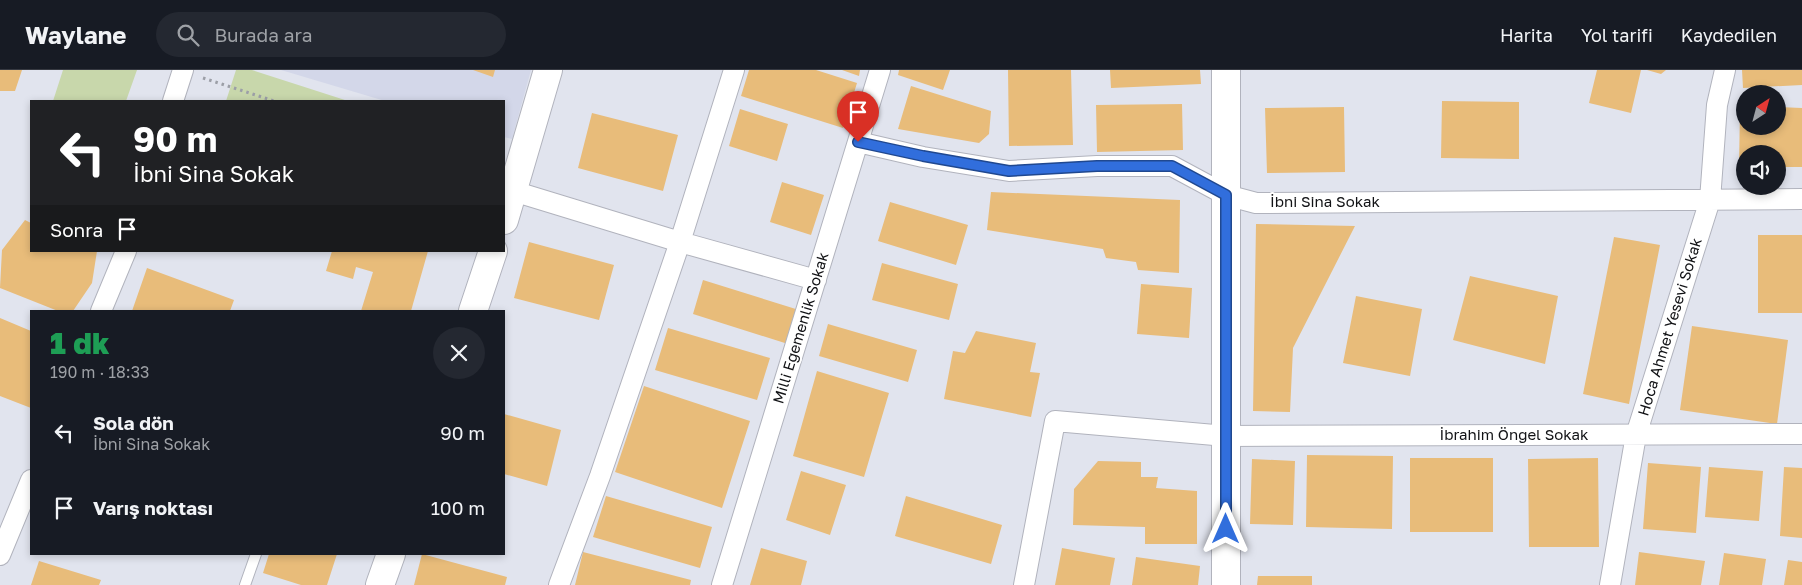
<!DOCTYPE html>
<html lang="tr">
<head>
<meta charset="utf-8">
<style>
	:root { --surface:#171b24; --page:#242831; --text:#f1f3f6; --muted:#9ea1a6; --line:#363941 }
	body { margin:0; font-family:"Golos Text",sans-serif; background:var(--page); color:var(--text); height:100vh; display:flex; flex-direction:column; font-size:19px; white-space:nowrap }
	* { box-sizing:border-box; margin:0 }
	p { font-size:16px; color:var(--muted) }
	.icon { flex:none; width:28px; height:28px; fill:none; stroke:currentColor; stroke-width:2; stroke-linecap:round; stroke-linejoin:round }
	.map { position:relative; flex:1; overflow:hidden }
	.panel { position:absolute; left:30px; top:240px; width:475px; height:245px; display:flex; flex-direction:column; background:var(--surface); border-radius:0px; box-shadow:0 2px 8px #0003 }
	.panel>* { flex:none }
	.banner { position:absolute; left:30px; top:30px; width:475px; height:152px; border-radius:0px; box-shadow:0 2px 8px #0003; background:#202124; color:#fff; overflow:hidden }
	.needle { width:32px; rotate:36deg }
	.fabs { position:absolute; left:1736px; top:15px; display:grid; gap:10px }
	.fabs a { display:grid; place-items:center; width:50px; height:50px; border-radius:50%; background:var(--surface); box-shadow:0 2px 8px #0003; font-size:25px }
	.pin { position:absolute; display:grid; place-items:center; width:42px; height:42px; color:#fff; margin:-51px -21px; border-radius:50% 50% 50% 0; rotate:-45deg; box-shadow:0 0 5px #0007 }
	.pin .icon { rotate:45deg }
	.me { position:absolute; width:55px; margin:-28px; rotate:0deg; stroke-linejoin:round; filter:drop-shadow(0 0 4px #0008) }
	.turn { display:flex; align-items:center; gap:18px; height:105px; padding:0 20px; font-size:22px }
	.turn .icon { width:65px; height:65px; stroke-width:2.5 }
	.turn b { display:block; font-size:35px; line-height:42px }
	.then { display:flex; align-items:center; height:48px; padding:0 20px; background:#0003; gap:10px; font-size:19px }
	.round { display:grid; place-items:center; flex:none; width:52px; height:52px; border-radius:26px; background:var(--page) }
	.head { display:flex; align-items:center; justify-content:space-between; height:85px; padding:0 20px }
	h1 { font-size:30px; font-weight:800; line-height:38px; color:#1e9e55 }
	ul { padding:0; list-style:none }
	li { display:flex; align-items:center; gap:15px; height:75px; padding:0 20px }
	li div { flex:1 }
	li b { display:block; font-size:19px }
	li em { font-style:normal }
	header { display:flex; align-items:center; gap:30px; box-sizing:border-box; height:70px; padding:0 25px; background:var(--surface); border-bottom:1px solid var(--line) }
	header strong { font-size:24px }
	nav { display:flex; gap:28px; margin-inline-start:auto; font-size:18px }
	.search { width:350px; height:45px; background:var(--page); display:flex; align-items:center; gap:12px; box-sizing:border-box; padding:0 18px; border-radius:28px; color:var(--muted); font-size:19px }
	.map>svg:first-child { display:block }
	.built { fill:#d3d7e9 }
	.green { fill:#c8d7ab }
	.building { fill:#e8bc7a }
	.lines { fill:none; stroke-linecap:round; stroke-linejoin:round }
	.lane-casing { stroke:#b1b3bd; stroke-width:12 }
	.street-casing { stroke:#b1b3bd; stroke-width:22 }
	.secondary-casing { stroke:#b1b3bd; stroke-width:30 }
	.path { stroke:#9c9fa7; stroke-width:3; stroke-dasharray:2.5 4; stroke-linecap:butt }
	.lane { stroke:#fff; stroke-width:10 }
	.street { stroke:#fff; stroke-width:20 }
	.secondary { stroke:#fff; stroke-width:28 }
	.route-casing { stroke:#20488f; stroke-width:12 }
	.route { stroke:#316edc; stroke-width:9 }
	.labels { text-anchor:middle; stroke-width:4; stroke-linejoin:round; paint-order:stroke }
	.street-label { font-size:15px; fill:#111215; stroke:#fff }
</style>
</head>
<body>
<header>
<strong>Waylane</strong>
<div class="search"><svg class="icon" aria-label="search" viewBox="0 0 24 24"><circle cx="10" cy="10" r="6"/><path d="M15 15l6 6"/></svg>Burada ara</div>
<nav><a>Harita</a><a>Yol tarifi</a><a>Kaydedilen</a></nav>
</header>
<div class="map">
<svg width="1802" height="515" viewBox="0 0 1802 515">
	<rect width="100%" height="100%" fill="#e1e4ee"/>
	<!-- built -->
	<path class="built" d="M281,0H531L512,69L504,67V31H385Z"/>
	<!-- green -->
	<path class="green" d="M63,0H137L126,31H53Z
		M236,0H252L348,31H226Z"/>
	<!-- building -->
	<path class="building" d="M0,0H22L15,21H0Z
		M473,0H495L493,7Z
		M749,0H816L857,13L843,58L741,26Z
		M842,0H860L859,6Z
		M899,0H950L943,20L898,5Z
		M1008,0H1071L1073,75L1009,76Z
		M1110,0H1200L1201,14L1111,18Z
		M1597,0H1641L1631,43L1589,33Z
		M1647,0H1666L1661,4Z
		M1742,0H1802V15L1743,18Z
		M911,16L991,41L989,64L979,73L898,59Z
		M1442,31L1519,32V89L1441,88Z
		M1182,34L1183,80L1097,82L1096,35Z
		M1344,37L1345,102L1267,103L1265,38Z
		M1740,37H1745V56H1778V37L1802,38V97H1778V84H1745V97H1739Z
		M740,39L788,54L777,91L729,76Z
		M592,43L678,65L663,121L578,98Z
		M782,112L824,125L811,165L770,152Z
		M991,122L1180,130L1179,203L1138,200L1136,192L1106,188L1103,179L987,160Z
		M890,132L968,155L956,195L878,171Z
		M25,150L31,153V181H97L92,213L73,241H58L0,218L2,180Z
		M1256,154L1355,156L1293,278L1290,342L1253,341Z
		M1758,165H1802V243H1758Z
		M1614,167L1660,175L1629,334L1583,324Z
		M529,172L614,195L599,250L514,228Z
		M332,181H428L411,241H361L373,202L356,197L353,209L326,201Z
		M882,193L958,214L949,250L872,230Z
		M147,198L234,230L230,241H132Z
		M1470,206L1558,226L1545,294L1453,270Z
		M703,210L799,240L788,274L693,244Z
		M1141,214L1192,218L1189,268L1137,264Z
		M1356,226L1422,239L1410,306L1343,293Z
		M0,248L31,261V338L0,326Z
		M828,254L917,280L908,312L819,286Z
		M1692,256L1788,270L1777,354L1680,340Z
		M668,258L770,288L757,330L655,300Z
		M976,261L1036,273L1030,302L1040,303L1031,347L944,329L953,281L965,283Z
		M817,301L889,323L864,407L793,386Z
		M644,316L750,351L722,438L615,402Z
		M504,344L561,360L547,416L504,404Z
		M1307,385L1393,386L1392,459L1306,457Z
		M1410,388H1493V462H1410Z
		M1598,388L1599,477H1529L1528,389Z
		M1252,389L1295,391L1293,455L1250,454Z
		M1098,391L1141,392V407H1158L1156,418L1197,421V474H1145V457L1073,455L1074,419Z
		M1648,393L1701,397L1696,463L1643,459Z
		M1709,397L1763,401L1759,451L1705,447Z
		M1784,397L1802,398V468L1780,466Z
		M801,401L846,415L830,465L786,450Z
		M606,426L712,457L700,498L593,467Z
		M906,426L1002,455L991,494L895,466Z
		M761,478L807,491L801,515H750Z
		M1062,478L1115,488L1110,515H1055Z
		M583,482L691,510L690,515H575Z
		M1639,482L1705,491L1701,515H1635Z
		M1724,483L1766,489L1762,515H1719Z
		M269,484H337L327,515H301L263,503Z
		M422,484L507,507L505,515H414Z
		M1136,487L1200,496L1198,515H1132Z
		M1788,490L1802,492V515H1784Z
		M39,491L101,510L99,515H31Z
		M1258,506H1312V515H1257Z"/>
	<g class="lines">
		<!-- lane casing -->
		<g class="lane-casing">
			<path id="lane" d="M245,515L256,484"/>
		</g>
		<!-- street casing -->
		<g class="street-casing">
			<path id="street" d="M173,31L183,0
				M858,72L923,87L1009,101L1097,96H1172L1226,125L1256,133L1802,129
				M513,121L680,172L816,210
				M101,241L126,181
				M0,485L31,410
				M559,515L600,406L680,172L734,0
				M722,515L880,0
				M1024,515L1055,351L1226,366L1802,364
				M1610,515L1636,365L1710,130L1717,35L1725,0"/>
		</g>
		<!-- secondary casing -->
		<g class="secondary-casing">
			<path id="secondary" d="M1226,0V515
				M504,150L548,0
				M473,241L493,181
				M380,515L391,484"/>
		</g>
		<!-- path -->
		<path class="path" d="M203,8L274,31"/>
		<!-- lane -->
		<use href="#lane" class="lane"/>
		<!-- street -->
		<use href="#street" class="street"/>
		<!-- secondary -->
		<use href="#secondary" class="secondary"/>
	</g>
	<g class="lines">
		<!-- route casing -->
		<g class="route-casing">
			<path id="route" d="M858,72L923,86L1009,101L1097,96H1172L1226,125V459"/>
		</g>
		<!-- route -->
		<use href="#route" class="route"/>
	</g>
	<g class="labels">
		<!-- street labels -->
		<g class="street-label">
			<text x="1325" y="137">İbni Sina Sokak</text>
			<text transform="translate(1670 257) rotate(-73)" y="5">Hoca Ahmet Yesevi Sokak</text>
			<text transform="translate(801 258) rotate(-73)" y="5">Milli Egemenlik Sokak</text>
			<text x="1514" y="370">İbrahim Öngel Sokak</text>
		</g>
	</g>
</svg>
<div class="fabs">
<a><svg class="needle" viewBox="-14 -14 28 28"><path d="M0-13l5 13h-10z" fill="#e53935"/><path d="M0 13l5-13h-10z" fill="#9ea1a6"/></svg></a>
<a><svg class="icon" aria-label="sound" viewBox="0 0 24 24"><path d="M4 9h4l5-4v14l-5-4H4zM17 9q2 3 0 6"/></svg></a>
</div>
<div class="pin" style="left:858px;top:72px;background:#d93025"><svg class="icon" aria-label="arrive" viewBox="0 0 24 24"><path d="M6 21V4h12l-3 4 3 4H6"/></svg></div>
<svg class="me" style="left:1226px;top:459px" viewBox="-20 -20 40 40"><path d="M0-17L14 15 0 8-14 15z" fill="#316edc" stroke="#fff" stroke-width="4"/></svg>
<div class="banner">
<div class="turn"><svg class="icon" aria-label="left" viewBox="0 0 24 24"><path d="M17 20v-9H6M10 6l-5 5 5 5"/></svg><div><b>90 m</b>İbni Sina Sokak</div></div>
<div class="then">Sonra<svg class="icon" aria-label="arrive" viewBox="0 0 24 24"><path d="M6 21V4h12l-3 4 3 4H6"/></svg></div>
</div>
<section class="panel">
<div class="head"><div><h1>1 dk</h1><p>190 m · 18:33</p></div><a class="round"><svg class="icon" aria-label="close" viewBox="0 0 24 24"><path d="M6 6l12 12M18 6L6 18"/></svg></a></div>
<ul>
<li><svg class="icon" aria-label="left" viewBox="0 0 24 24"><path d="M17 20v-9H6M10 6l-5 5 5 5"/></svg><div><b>Sola dön</b><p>İbni Sina Sokak</p></div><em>90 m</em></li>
<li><svg class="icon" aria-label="arrive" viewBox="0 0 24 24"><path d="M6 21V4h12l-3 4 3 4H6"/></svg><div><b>Varış noktası</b></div><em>100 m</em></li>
</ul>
</section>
</div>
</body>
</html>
